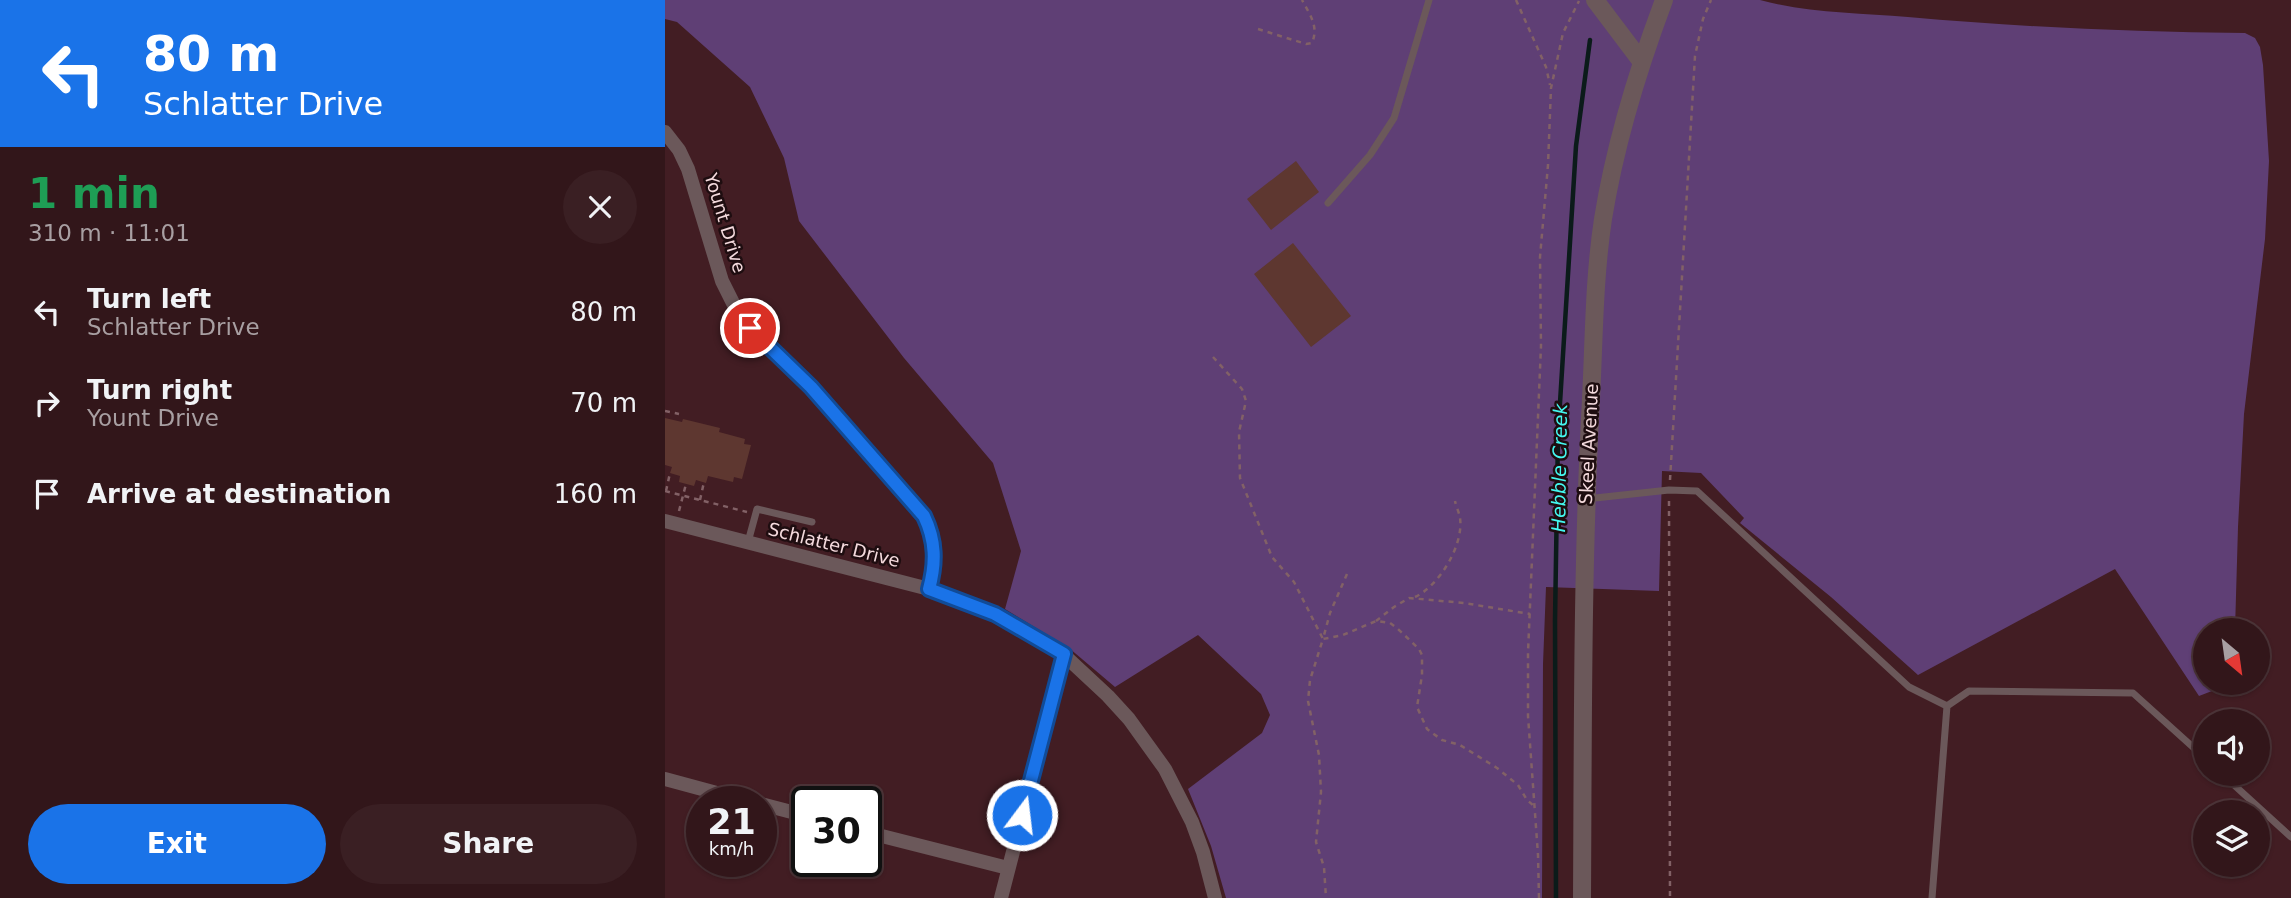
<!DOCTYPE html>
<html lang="en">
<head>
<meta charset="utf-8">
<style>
	:root { --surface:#32161a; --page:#3a1f23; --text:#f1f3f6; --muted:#a89fa2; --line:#4d3539; --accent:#1a73e8 }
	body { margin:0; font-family:"DejaVu Sans",sans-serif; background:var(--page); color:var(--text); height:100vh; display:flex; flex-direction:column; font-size:26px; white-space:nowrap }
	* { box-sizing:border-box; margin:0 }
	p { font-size:23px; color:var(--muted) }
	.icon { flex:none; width:38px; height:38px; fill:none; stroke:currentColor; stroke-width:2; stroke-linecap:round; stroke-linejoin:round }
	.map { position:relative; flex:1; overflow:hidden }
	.details { display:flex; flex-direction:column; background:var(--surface); width:665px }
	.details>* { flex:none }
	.hud { background:#1a73e8; color:#fff; overflow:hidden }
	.needle { width:46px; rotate:151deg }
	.buttons { position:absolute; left:1528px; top:618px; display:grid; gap:14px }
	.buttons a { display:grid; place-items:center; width:77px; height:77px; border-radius:50%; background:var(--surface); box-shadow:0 2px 5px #0004,0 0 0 2px var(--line); font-size:35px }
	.speed { position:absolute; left:21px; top:786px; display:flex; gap:14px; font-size:35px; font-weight:700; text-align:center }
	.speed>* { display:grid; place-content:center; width:91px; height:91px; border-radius:50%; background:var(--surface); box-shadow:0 2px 5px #0004,0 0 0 2px var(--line); line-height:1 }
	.speed small { font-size:18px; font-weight:400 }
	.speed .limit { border:4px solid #111; border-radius:10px; background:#fff; color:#111 }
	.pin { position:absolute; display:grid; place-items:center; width:60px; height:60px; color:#fff; margin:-30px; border:4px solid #fff; border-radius:50%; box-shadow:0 2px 7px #0007 }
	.me { position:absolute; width:77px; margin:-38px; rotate:15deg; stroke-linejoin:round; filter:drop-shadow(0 0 5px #0008) }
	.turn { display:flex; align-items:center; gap:24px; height:147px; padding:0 28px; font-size:32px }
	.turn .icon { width:91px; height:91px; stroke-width:2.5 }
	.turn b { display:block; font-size:49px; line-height:60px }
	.round { display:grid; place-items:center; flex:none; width:74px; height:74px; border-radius:37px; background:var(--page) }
	.head { display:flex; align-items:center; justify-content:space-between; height:119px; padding:0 28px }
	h1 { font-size:42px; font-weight:600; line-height:52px; color:#1e9e55 }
	.action { display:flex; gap:14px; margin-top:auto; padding:14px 28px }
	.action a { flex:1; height:80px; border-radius:42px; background:var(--accent); color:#fff; font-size:28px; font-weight:600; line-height:80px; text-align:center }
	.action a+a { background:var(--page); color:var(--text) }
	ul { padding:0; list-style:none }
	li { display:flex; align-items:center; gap:21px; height:91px; padding:0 28px }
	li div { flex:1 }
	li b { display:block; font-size:26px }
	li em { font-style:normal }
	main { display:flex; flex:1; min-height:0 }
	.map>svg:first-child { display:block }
	.green { fill:#5f3f75 }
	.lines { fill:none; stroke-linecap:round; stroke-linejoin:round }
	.stream { stroke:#0b1b1a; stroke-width:4.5 }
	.building { fill:#5e3730 }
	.path { stroke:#826166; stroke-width:2.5; stroke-dasharray:5 5; stroke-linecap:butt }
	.service { stroke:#6b585a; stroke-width:7 }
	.minor { stroke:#6b585a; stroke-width:14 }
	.tertiary { stroke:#6b585a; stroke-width:18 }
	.route-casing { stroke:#114b97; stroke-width:18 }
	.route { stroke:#1a73e8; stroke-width:12 }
	.labels { text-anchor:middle; stroke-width:5; stroke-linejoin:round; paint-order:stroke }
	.street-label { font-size:18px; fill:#f4dadd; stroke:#1e0d10 }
	.water-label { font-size:19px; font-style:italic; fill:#44f8f0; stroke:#1e0d10 }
</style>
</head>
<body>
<main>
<section class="details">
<div class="hud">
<div class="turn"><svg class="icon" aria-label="left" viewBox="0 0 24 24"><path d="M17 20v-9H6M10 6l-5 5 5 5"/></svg><div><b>80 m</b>Schlatter Drive</div></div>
</div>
<div class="head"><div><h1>1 min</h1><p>310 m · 11:01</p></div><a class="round"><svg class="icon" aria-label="close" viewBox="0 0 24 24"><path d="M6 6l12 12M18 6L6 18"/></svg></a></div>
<ul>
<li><svg class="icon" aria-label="left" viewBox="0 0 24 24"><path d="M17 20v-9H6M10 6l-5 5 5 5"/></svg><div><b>Turn left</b><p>Schlatter Drive</p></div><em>80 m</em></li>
<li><svg class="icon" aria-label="right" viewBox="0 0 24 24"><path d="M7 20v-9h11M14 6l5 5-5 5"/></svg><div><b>Turn right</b><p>Yount Drive</p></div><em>70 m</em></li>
<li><svg class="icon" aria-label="arrive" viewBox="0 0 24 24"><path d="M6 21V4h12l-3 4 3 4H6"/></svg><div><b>Arrive at destination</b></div><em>160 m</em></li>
</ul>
<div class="action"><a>Exit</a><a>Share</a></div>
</section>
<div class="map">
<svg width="1626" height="898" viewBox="0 0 1626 898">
	<rect width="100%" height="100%" fill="#421d23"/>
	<!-- green -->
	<path class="green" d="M0,0H1095C1142,13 1194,13 1243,17C1355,27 1467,32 1580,33L1590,38L1595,47L1598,65L1604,161L1600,239L1579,414L1573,527L1570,630H1540V682L1558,683L1547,691L1534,696L1450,569L1253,675L1166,597L1075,523L1079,518L1036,473L997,471L994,591L881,587L878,664L877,898H561L546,846L523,789L597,733L605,715L596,694L533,635L450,687L404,648L340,609L356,551L328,463L239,358L134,221L119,158L85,87L12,22L0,19Z"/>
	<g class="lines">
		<!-- stream -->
		<path class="stream" d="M891,898L890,621L893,435L911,146L925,40"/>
	</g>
	<!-- building -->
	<path class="building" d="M631,161L654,192L606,230L582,199Z
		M628,243L686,316L646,347L589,274Z
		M0,418L17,422L18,419L55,428L54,432L80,439L79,444L86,445L77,479L69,477L68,482L43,476L41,483L31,480L29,486L14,482L15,476L5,473L7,467L0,465Z"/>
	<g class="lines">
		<!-- path -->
		<path class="path" d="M851,0L881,67L885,85
			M593,29L641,44L647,43C654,26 645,15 637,0
			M548,357L577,389L581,401L574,432L575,478L607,557L629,582L658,639L645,680L643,701L654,755L656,792L651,842L659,867L661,898
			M0,411L14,414
			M1005,480L1030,56L1038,19L1046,0
			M0,491L82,512
			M1,491L5,473
			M35,500L39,482
			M1004,501L1005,898
			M14,511L21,484
			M682,574L665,613L658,639L678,635L711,621L725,623L733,629L754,649L757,655V675L752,707L762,729L777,740L795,745L832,768L853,785L862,800L869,806
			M750,597C774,586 799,545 795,518C794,512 791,506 790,501
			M711,621L729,607L744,598L799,603L865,614
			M874,898L873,855L863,716V653L876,346L875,257L883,165L886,88L898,33L914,1"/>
		<!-- service -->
		<path class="service" d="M663,203L705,155L729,118L764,0
			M921,499L1004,490L1032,491L1244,687L1282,706
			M83,542L92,509L147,522
			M1557,774L1626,837
			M1267,898L1282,706L1304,691L1468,693L1540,758"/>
		<!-- minor -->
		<path class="minor" d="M0,132L14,150L23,169L57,281L74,315L96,341L146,387L259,516C271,541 271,563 264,589
			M0,521L264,589L330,614L399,655L443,696L464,719L500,769L527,822L538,852L550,898
			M0,779L85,802
			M96,804L142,816
			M201,832L343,868
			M336,898L399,655"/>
		<!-- tertiary -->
		<path class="tertiary" d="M930,0L976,61
			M917,898C918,732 917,565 926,399C929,340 929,278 938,219C950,144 972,72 999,0"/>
	</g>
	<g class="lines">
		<!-- route casing -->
		<g class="route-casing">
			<path id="route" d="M85,328L146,387L259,516C271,541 271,563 264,589L330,614L399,654L357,815"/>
		</g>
		<!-- route -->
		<use href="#route" class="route"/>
	</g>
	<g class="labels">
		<!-- street labels -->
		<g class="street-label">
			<text transform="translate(60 223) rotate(73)" y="6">Yount Drive</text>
			<text transform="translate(924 444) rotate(-87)" y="6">Skeel Avenue</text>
			<text transform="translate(169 545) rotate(14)" y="6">Schlatter Drive</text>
		</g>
		<!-- water labels -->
		<g class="water-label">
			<text transform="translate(894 468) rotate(-89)" y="7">Hebble Creek</text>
		</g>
	</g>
</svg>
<div class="buttons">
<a><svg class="needle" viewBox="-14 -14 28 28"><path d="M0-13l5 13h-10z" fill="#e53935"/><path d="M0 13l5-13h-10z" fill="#a89fa2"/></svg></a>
<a><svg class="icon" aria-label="sound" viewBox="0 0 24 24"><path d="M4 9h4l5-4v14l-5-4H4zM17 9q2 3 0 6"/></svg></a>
<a><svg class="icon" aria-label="layers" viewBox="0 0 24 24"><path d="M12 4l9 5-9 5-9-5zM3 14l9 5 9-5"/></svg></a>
</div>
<div class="speed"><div>21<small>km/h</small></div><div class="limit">30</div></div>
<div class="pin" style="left:85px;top:328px;background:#d93025"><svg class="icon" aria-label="arrive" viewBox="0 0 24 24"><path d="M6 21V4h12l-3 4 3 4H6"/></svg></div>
<svg class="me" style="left:357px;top:815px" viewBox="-20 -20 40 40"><circle r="17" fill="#1a73e8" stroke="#fff" stroke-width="3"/><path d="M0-11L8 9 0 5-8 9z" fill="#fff"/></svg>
</div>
</main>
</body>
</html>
